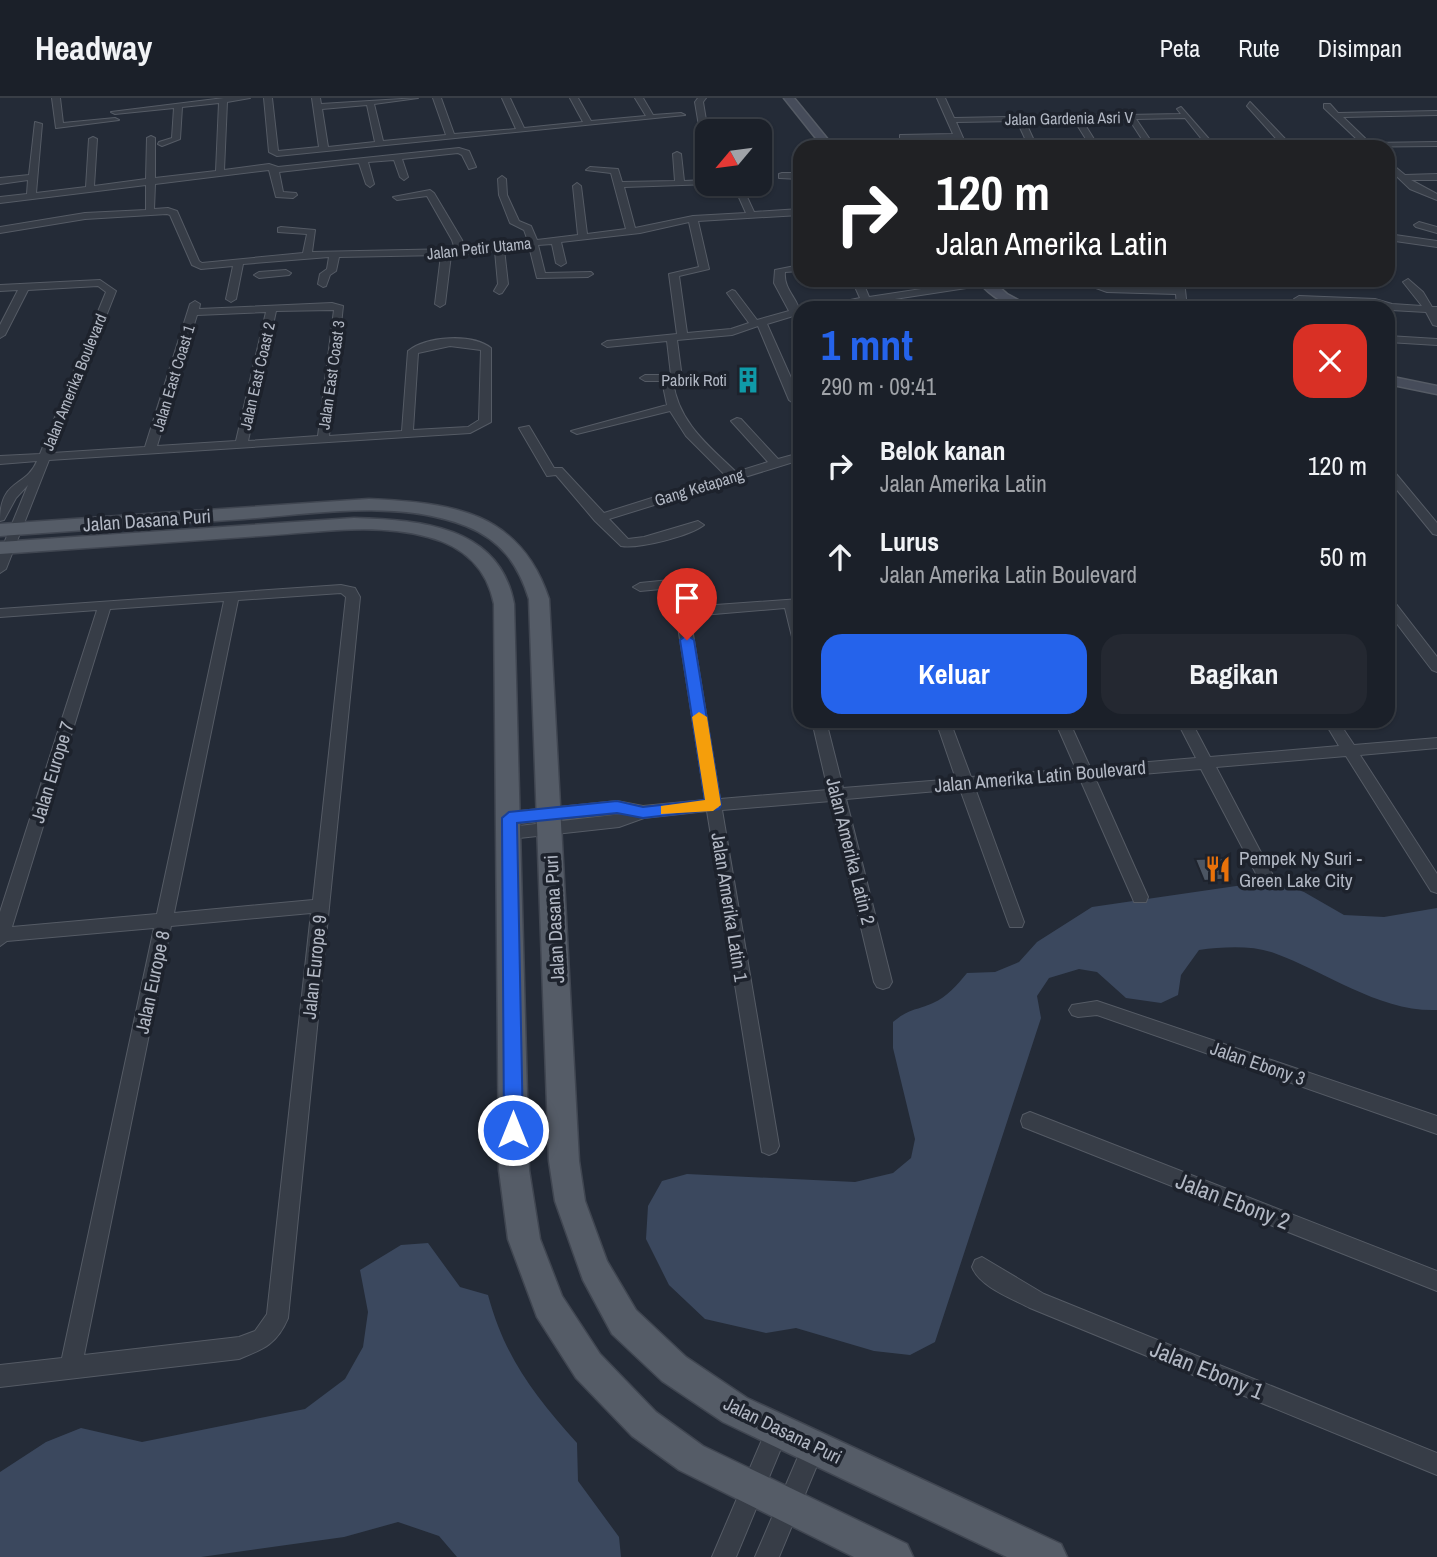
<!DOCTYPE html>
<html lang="id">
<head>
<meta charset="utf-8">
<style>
	:root { --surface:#1b2029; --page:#242831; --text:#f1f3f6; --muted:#a0a3a8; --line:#393e46; --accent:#2563eb }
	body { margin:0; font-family:"Archivo Narrow",sans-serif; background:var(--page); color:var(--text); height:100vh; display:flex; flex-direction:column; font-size:26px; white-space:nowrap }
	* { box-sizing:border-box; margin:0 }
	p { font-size:23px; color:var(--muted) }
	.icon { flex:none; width:38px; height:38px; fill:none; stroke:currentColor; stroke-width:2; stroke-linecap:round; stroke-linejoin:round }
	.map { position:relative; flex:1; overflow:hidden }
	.side { position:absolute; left:793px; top:203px; width:602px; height:427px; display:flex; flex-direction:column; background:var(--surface); border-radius:21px; box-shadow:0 2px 5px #0004,0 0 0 2px var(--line) }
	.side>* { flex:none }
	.banner { position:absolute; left:793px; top:42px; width:602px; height:147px; border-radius:21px; box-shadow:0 2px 5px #0004,0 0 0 2px var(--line); background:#202124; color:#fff; overflow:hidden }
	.needle { width:46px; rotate:241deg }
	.tools { position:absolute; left:695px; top:21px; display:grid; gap:14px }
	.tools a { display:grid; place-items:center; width:77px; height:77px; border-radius:14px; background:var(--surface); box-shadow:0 2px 5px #0004,0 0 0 2px var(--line); font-size:35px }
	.pin { position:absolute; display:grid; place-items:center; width:60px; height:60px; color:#fff; margin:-72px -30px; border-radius:50% 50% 50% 0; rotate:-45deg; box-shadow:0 0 7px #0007 }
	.pin .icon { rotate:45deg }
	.me { position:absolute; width:77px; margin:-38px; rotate:0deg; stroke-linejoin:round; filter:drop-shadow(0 0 5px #0008) }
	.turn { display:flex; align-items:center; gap:24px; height:147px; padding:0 28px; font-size:32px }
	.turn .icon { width:91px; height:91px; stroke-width:2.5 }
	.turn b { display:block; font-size:49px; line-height:60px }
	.round { display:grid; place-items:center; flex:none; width:74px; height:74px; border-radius:21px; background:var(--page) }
	.headline { display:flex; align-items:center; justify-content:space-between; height:119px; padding:0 28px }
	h1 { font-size:42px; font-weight:700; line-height:52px; color:var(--accent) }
	.cta { display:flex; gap:14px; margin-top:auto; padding:14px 28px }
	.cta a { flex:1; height:80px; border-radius:21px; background:var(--accent); color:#fff; font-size:28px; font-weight:700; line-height:80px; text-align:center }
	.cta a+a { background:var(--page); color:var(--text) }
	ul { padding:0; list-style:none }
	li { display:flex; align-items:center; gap:21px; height:91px; padding:0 28px }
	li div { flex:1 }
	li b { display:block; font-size:26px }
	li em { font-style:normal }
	header { display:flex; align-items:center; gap:42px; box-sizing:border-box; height:98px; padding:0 35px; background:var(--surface); border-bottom:2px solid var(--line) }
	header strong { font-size:33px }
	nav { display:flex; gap:38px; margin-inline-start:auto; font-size:24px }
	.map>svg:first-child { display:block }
	.water { fill:#3b485e }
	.building { fill:#4c5562; stroke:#1f242e; stroke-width:2 }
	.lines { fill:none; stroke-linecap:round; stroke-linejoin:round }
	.minor-casing { stroke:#555b65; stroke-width:2 }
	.secondary-casing { stroke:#555b65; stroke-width:3 }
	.primary-casing { stroke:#404651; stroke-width:3 }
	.minor { fill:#373d47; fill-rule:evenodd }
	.secondary { fill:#464c5a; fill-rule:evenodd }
	.primary { fill:#555c67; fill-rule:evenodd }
	.route { fill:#2563eb; stroke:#184099; stroke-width:2 }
	.slow { fill:#f59e0b }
	.labels { text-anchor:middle; stroke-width:7; stroke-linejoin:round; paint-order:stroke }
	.far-street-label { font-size:16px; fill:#b2b8c4; stroke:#1d222c }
	.far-poi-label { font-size:16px; fill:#b2b8c4; stroke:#1d222c; text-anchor:end }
	.street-label { font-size:19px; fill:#b2b8c4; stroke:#1d222c }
	.poi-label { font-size:19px; fill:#b2b8c4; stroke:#1d222c; text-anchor:start }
	.near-street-label { font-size:23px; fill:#b2b8c4; stroke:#1d222c }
</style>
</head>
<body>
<header>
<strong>Headway</strong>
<nav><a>Peta</a><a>Rute</a><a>Disimpan</a></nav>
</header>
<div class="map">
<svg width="1437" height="1459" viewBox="0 0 1437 1459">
	<rect width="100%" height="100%" fill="#242b37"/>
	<!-- water -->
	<path class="water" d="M1243,787H1284L1304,794L1344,817L1384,819L1437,810V912C1379,914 1327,874 1274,855C1251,847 1223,849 1199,852L1181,877L1178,897L1161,905L1126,900L1097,874L1079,871L1049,880L1037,898L1041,920L935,1244L910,1257L874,1253L796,1230L766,1235L705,1221L669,1187L646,1141L648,1108L662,1083L687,1076L855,1084L893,1075L911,1060L915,1041L893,950V924C910,910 915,913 933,905C947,899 957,887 967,875L995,874L1019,864L1037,844L1092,809Z
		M428,1145L460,1189L488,1197C505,1260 534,1297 577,1345L578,1383L619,1439L621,1459H457L439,1438L398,1424L344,1439L201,1459H0V1374L46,1344L81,1330L142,1344L305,1311L345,1281L363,1249L368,1214L360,1172L401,1147Z"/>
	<!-- building -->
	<path class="building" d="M1223,760L1232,781L1204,783L1195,761Z"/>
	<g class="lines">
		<!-- minor casing -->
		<g class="minor-casing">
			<path id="minor" d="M52,0H60L63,25L115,20L119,22L56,30Z
				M224,0H250L227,4L224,72L269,66L278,69L459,50L469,53L476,69L469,71L462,57L458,55L402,61L408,79L404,82L400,79L394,62L368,64L374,86L370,89L366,86L359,65L279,74L283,94L296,95L297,97L293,100L276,99L269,72L155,86L154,111L168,110L177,113L199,163L202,165L303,155L307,136L278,134V130L281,129L315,132L312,154L455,151L452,142L427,98L397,102L393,99L430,92L434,95L462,142L464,151L528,143L524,132L510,125L499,97L498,81L502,78L506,81L507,97L519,123L531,128L537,142L578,137L573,88L577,85L581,88L587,136L626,131L611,75L586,72L590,69L618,71L622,84L675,83L673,56L677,54L681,56L684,83L707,82V86H711L624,89L635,130L693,118L746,115L733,86H741L754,114L800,111V117L698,123L709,171L679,178L687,235L731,231L749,225L727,195L732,192L735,193L757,222L789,213L774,185L775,172L800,167V173L785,174C783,192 800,202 800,216L767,226L800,300V310L789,302L758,228L732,237L677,242L682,280L673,283C678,324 708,347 736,374L768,364L731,323L737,320L741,321L778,361L800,355V362L609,421L628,441L644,439L698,423L704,427C690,438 639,451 621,448L595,423L556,377L547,378L519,330L529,328L554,370H562L604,415L725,377L686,338L670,313L577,336L571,333L667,307L662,283H645L640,280L645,277H671L667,243L607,249L602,246L607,243L677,236L669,176L699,169L689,124L640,135L561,144L566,165L561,168L556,165L552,146L538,147L545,175L591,174L593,176L588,179L537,180L529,148L504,151L508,186L502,195L499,196L494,193L498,186L495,153L451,157L445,206L440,209L435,206L441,157L339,159L336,173L330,177L326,188L323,189L318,186L320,176L327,171L329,159L243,166L236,201L231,204L226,201L233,168L201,171L192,167L170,117L167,116L85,121L0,135V129L85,115L146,112V87L0,105V99L27,96L28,82L0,86V80L29,77L35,24L42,26L36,95L86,89L89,41L93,39L97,41L94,88L146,81L147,40L151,38L155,40V80L216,73L219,5L182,9L180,41L162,48L158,46L159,44L172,40L174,10L115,16L111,14Z
				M264,0H272L278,53L319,49L312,0H320L321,6L418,0L374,6L383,43L446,37L433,0H441L454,36L516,31L502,0H510L524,30L583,24L570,0H578L591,23L646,18L635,0H643L653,17L681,15L685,17L277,58L269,54ZM367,7L375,44L328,49L322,11Z
				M698,0H706L703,4L707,28L703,30L699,28L695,4Z
				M937,0H945L954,20L1181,16L1177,11L1181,9L1216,49H1208L1185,20L1136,21L1155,49H1147L1129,21L1082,22L1099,49H1091L1074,22L1025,23L1037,49H1029L1017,23L956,24L967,49H959L955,40L907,41L908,49H900V37L953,36Z
				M1250,4L1290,46H1326L1330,48L1275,49L1281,46L1247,8Z
				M1324,6H1330L1338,15L1437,13V17L1343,19L1370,45L1437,44V48L1337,49L1340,46L1361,45L1324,10Z
				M1388,63L1405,77L1437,76V82H1411L1437,96V102L1410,91L1388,70Z
				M782,75H800V81L779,80V76Z
				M1419,124L1437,129V135L1416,129L1414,127Z
				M1388,136L1437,143V149L1388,142Z
				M286,172L291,175L289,177L259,180L254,177L259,174Z
				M1408,181L1423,194L1432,209H1437V228L1433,227L1426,214L1391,212L1374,207L1299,204L1294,201L1299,198L1375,201L1392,206L1422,208L1403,184Z
				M100,182L116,193L52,355L145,349L190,206L195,203L200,206L199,211L332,205L343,208L329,338L402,333L408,253C426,238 472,235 491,250V324L470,335L49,362L6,471L0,475V455L28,387L16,400L4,422L0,423C0,380 26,390 37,363L0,366V358L40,356L106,194L98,188L28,192L5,237L0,240V227L18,192L0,193V187ZM334,212L318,338L248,343L276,213ZM266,214L236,343L157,348L197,217ZM450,248L481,252L479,322L468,329L413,332L418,255Z
				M852,182H862L869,199L980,182L991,184L986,187L836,210H812L860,200Z
				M1059,182H1072L1062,187L1059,186Z
				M1074,182H1089L1108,188L1175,190L1174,182H1184L1187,210H1177L1176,196L1107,194Z
				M1250,203H1258L1259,210H1249Z
				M1388,238L1437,241V247L1388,244Z
				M1388,279L1393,282L1395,309L1389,312Z
				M1388,371H1392L1437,425V437L1433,436L1388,381Z
				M690,480L697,484L685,489L688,509L800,501V547L793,543L785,510L690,518L720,701L828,692L812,623H826L843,690L956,681L936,623H950L971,679L1076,671L1055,623H1069L1090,669L1196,660L1177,623H1191L1210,659L1339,648L1324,623H1338L1354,647L1437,640V650L1360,657L1437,776V795L1431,793L1346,658L1216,669L1276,783L1274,787H1262L1201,671L1095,680L1148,799L1146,804H1134L1132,799L1080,681L975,690L1024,824L1022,829H1010L1008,824L960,691L846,701L892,884L889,889L883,891L877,889L874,884L831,703L722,712L779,1048L776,1054L769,1057L762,1054L707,713L644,720L619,729L510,741L502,735L510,729L622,716L509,726L501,720L509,714L617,703L643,708L705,702L672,490L640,493L633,489L640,485Z
				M341,487L355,490L360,499L288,1220C277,1246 264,1251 239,1261L0,1289V1267L62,1260L154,830L7,843L0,848V814L97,512L0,519V511ZM341,495L346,499L313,802L174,815L238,502ZM224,503L157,816L12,829L110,511ZM311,815L267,1216L255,1233L239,1239L84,1257L171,828Z
				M1388,501L1393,502L1437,559V574L1432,572L1388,514Z
				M1097,903L1437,1018V1036L1097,917L1078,919L1072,917L1069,912L1072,907Z
				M1030,1014L1437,1173V1193L1023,1029L1021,1023L1023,1017Z
				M982,1159L1044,1196L1437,1355V1377L1030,1210C1011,1200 980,1189 972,1169L975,1162Z
				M778,1320L786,1323L789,1331L736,1459H712L770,1323Z
				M814,1337L822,1340L825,1348L779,1459H755L806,1340Z"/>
		</g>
		<!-- secondary casing -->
		<g class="secondary-casing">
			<path id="secondary" d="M784,0H794L834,49H823Z
				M977,182H991L1007,196L1033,210C1008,210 992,200 977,182Z
				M1388,278L1437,288V296L1388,286Z"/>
		</g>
		<!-- primary casing -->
		<g class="primary-casing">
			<path id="primary" d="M369,401C452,405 520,413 549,501L579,1063L585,1103L607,1163L636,1212L686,1259L747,1300L1061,1446L1067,1459H1007L723,1324L662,1283L612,1236L583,1182L555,1103L549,1063L529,501C518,466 501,442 466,428C397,401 316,416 244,421C163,427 81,432 0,438V426Z
				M354,420C420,422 500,428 514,506L529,1072L540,1141L562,1198L600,1256L656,1314L703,1348L907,1446L913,1459H854L679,1372L632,1338L576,1280L537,1219L508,1141L499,1072L494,506C487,470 463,448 428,439C374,424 314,435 259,438C173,444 86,450 0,456V444Z"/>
		</g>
		<!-- minor -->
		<use href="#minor" class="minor"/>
		<!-- secondary -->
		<use href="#secondary" class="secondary"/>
		<!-- primary -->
		<use href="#primary" class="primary"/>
	</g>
	<!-- route -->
	<path class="route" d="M687,537L694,542L721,707L719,711L643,720L617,715L517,725L523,1032L520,1038L513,1040L506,1038L504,1032L502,720L509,714L617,703L643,709L705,702L680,542Z"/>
	<!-- slow -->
	<path class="slow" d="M699,614L707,619L721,707L713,713L661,716V708L705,702L692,619Z"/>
	<!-- icons -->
	<defs>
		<g id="building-bare" transform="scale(2.1)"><path d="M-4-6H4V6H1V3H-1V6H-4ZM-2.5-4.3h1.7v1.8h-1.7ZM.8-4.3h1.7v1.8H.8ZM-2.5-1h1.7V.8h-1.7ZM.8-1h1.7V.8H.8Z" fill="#0f9aa8" stroke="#1d222c" stroke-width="2.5" paint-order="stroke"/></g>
		<g id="restaurant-bare" transform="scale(2.1)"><path d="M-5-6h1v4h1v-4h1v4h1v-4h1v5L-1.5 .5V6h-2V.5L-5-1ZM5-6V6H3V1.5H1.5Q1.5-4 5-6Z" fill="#e8710a" stroke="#1d222c" stroke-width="2.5" paint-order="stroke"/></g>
	</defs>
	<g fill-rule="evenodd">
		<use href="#building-bare" x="748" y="282"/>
		<use href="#restaurant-bare" x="1218" y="771"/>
	</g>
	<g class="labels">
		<!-- far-street labels -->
		<g class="far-street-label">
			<text transform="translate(1069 20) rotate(-1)" y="6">Jalan Gardenia Asri V</text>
			<text transform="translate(479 150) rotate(-6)" y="6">Jalan Petir Utama</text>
			<text transform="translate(331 277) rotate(-82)" y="6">Jalan East Coast 3</text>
			<text transform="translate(257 278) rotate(-77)" y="6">Jalan East Coast 2</text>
			<text transform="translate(173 280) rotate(-73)" y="6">Jalan East Coast 1</text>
			<text transform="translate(74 284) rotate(-68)" y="6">Jalan Amerika Boulevard</text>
			<text transform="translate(699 389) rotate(-17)" y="6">Gang Ketapang</text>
		</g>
		<!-- far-poi labels -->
		<g class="far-poi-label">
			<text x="727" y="288">Pabrik Roti</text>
		</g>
		<!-- street labels -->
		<g class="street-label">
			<text transform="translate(147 422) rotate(-4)" y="7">Jalan Dasana Puri</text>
			<text transform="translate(52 674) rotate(-73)" y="7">Jalan Europe 7</text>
			<text transform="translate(1040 678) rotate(-5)" y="7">Jalan Amerika Latin Boulevard</text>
			<text transform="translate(851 753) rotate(76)" y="7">Jalan Amerika Latin 2</text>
			<text transform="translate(730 809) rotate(81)" y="7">Jalan Amerika Latin 1</text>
			<text transform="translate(554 821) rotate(-93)" y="7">Jalan Dasana Puri</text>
			<text transform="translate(314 869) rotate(-84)" y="7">Jalan Europe 9</text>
			<text transform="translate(152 884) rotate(-78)" y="7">Jalan Europe 8</text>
			<text transform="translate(1258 965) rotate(19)" y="7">Jalan Ebony 3</text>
			<text transform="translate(783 1332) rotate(26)" y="7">Jalan Dasana Puri</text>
		</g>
		<!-- poi labels -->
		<g class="poi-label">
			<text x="1239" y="767">Pempek Ny Suri -<tspan x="1239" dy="22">Green Lake City</tspan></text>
		</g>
		<!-- near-street labels -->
		<g class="near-street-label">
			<text transform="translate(1233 1103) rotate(21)" y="8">Jalan Ebony 2</text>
			<text transform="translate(1207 1272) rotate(22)" y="8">Jalan Ebony 1</text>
		</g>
	</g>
</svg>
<div class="tools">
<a><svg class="needle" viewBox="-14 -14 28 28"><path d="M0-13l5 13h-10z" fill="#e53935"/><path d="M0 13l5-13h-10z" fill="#a0a3a8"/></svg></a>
</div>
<div class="pin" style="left:687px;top:542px;background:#d93025"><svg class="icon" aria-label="arrive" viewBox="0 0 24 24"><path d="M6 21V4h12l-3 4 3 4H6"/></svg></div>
<svg class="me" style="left:513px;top:1032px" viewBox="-20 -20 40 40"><circle r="17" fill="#2563eb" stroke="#fff" stroke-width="3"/><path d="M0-11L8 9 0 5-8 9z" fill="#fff"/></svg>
<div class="banner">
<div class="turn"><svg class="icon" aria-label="right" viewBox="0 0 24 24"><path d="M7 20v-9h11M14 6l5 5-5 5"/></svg><div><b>120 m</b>Jalan Amerika Latin</div></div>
</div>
<section class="side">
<div class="headline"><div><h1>1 mnt</h1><p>290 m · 09:41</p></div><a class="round" style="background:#d93025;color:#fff"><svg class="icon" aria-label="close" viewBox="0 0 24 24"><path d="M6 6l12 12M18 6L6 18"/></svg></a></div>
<ul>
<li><svg class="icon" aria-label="right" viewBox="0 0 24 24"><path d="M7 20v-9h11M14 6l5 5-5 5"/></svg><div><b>Belok kanan</b><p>Jalan Amerika Latin</p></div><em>120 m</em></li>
<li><svg class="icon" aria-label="ahead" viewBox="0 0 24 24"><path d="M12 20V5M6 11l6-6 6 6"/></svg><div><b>Lurus</b><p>Jalan Amerika Latin Boulevard</p></div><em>50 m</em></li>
</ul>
<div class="cta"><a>Keluar</a><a>Bagikan</a></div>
</section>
</div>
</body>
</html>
